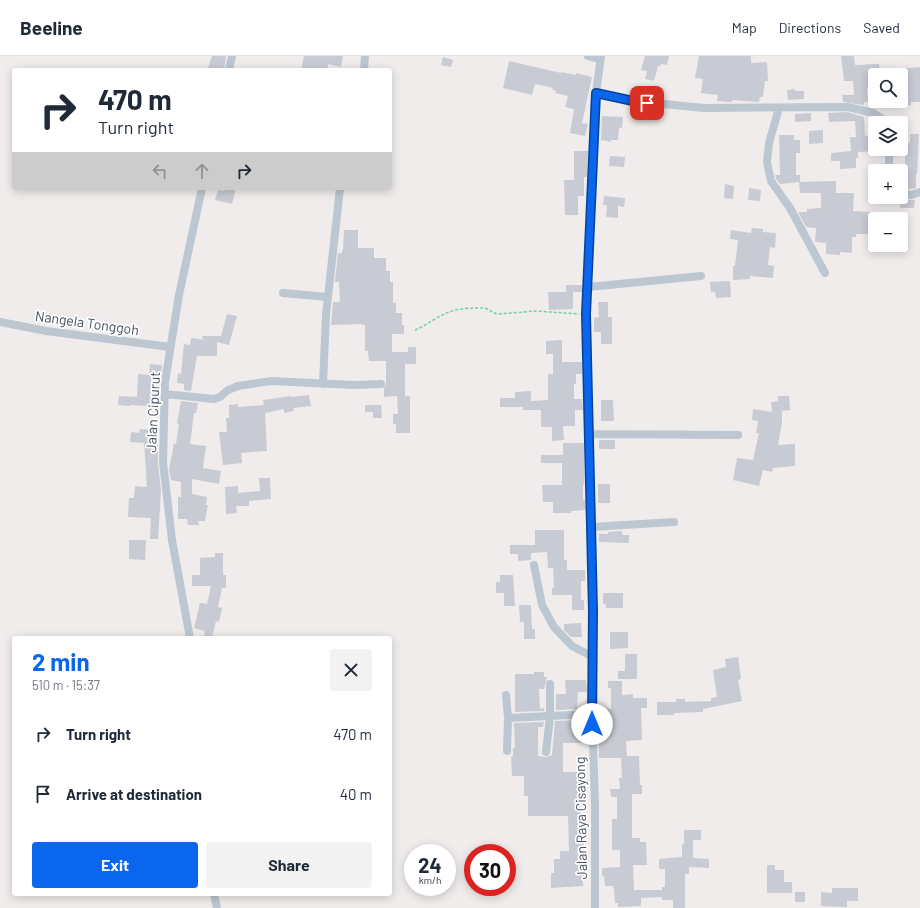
<!DOCTYPE html>
<html lang="en">
<head>
<meta charset="utf-8">
<style>
	:root { --surface:#fff; --page:#f2f2f3; --text:#1f2937; --muted:#747a83; --line:#e0e1e3; --accent:#0a66ec }
	body { margin:0; font-family:Barlow,sans-serif; background:var(--page); color:var(--text); height:100vh; display:flex; flex-direction:column; font-size:15px; white-space:nowrap }
	* { box-sizing:border-box; margin:0 }
	p { font-size:13px; color:var(--muted) }
	.icon { flex:none; width:22px; height:22px; fill:none; stroke:currentColor; stroke-width:2; stroke-linecap:round; stroke-linejoin:round }
	.map { position:relative; flex:1; overflow:hidden }
	.sheet { position:absolute; left:12px; top:580px; width:380px; height:260px; display:flex; flex-direction:column; background:var(--surface); border-radius:4px; box-shadow:0 2px 10px #0003 }
	.sheet>* { flex:none }
	.banner { position:absolute; left:12px; top:12px; width:380px; height:122px; border-radius:4px; box-shadow:0 2px 10px #0003; background:#fff; color:var(--text); overflow:hidden }
	.controls { position:absolute; left:868px; top:12px; display:grid; gap:8px }
	.controls a { display:grid; place-items:center; width:40px; height:40px; border-radius:4px; background:var(--surface); box-shadow:0 2px 10px #0003; font-size:20px }
	.speed { position:absolute; left:404px; top:788px; display:flex; gap:8px; font-size:20px; font-weight:700; text-align:center }
	.speed>* { display:grid; place-content:center; width:52px; height:52px; border-radius:50%; background:var(--surface); box-shadow:0 2px 10px #0003; line-height:1 }
	.speed small { font-size:10px; font-weight:400 }
	.speed .limit { border:6px solid #d22; background:#fff; color:#111 }
	.pin { position:absolute; display:grid; place-items:center; width:34px; height:34px; color:#fff; margin:-17px; border-radius:8px; box-shadow:0 2px 6px #0006 }
	.me { position:absolute; width:44px; margin:-22px; rotate:0deg; stroke-linejoin:round; filter:drop-shadow(0 0 3px #0008) }
	.turn { display:flex; align-items:center; gap:14px; height:84px; padding:0 20px; font-size:18px }
	.turn .icon { width:52px; height:52px; stroke-width:2.5 }
	.turn b { display:block; font-size:28px; line-height:34px }
	.lanes { display:flex; align-items:center; height:38px; padding:0 20px; background:#0003; justify-content:center; gap:20px; direction:ltr }
	.lanes .off { opacity:.35 }
	.round { display:grid; place-items:center; flex:none; width:42px; height:42px; border-radius:4px; background:var(--page) }
	.summary { display:flex; align-items:center; justify-content:space-between; height:68px; padding:0 20px }
	h1 { font-size:24px; font-weight:700; line-height:30px; color:var(--accent) }
	.primary-button { display:flex; gap:8px; margin-top:auto; padding:8px 20px }
	.primary-button a { flex:1; height:46px; border-radius:4px; background:var(--accent); color:#fff; font-size:16px; font-weight:700; line-height:46px; text-align:center }
	.primary-button a+a { background:var(--page); color:var(--text) }
	ul { padding:0; list-style:none }
	li { display:flex; align-items:center; gap:12px; height:60px; padding:0 20px }
	li div { flex:1 }
	li b { display:block; font-size:15px }
	li em { font-style:normal }
	header { display:flex; align-items:center; gap:24px; box-sizing:border-box; height:56px; padding:0 20px; background:var(--surface); border-bottom:1px solid var(--line) }
	header strong { font-size:19px }
	nav { display:flex; gap:22px; margin-inline-start:auto; font-size:14px }
	.map>svg:first-child { display:block }
	.building { fill:#c8cbd3 }
	.lines { fill:none; stroke-linecap:round; stroke-linejoin:round }
	.path { stroke:#6bd3a3; stroke-width:1.5; stroke-dasharray:3 2; stroke-linecap:butt }
	.street { stroke:#bcc7d1; stroke-width:8 }
	.route-casing { stroke:#064299; stroke-width:10 }
	.route { stroke:#0a66ec; stroke-width:7 }
	.labels { text-anchor:middle; stroke-width:3.5; stroke-linejoin:round; paint-order:stroke }
	.street-label { font-size:14px; fill:#444f5c; stroke:#fff }
</style>
</head>
<body>
<header>
<strong>Beeline</strong>
<nav><a>Map</a><a>Directions</a><a>Saved</a></nav>
</header>
<div class="map">
<svg width="920" height="852" viewBox="0 0 920 852">
	<rect width="100%" height="100%" fill="#f0ecec"/>
	<!-- building -->
	<path class="building" d="M212,0H226L224,14L208,12Z
		M304,0H343L341,11L328,8L327,14H301Z
		M645,0H669L667,9L661,8L660,10H658L654,25L645,23L647,15L641,14Z
		M699,0H751V7L767,6L768,25H765L763,41H760L759,46L732,44V46H728L717,45L718,39L701,37L703,23L695,22Z
		M841,0H854L855,9L879,8L880,17L875,18V31L867,32L868,46H864V49L843,46L842,39H854L853,25H844Z
		M443,1L453,4L451,11L441,9Z
		M509,5L561,17V16L576,19V17L592,21L582,67L588,68L585,80L570,77L574,53L565,51L568,40L555,37L556,35L552,34L553,32L535,28L532,39L503,32Z
		M920,11V46H911V49L901,50V33H908L906,12Z
		M795,33V35H804V43L788,44L787,34Z
		M847,56L864,61L865,80L873,79V87H875V95L858,96V102H856V112L840,113V105H831V97L851,95L850,81H856L855,65L829,66L828,57Z
		M811,57V65L795,66V58Z
		M602,60L623,61L622,72H619L618,84H611V86L601,84Z
		M823,74V87L809,88V75Z
		M910,78H919L917,118H916V132L910,133H903V129H901V110H905V94L901,93V86L910,87Z
		M779,79H794V84H800V97H796V119H800V126L780,128L776,123L775,119H780Z
		M574,95H588L587,121H584V140H578V159H565L564,124H574Z
		M610,100L625,101L624,111L609,110Z
		M836,125V137H854L853,155L889,157V163H875L873,178H856V181H852V197L840,196V199L826,198V187L815,186L816,172L806,171L799,158V156H807V153L821,152V137H800L799,126Z
		M725,128L734,130L733,143L724,142Z
		M225,132H236L232,148L215,144L218,134L224,135Z
		M749,132L761,134L760,145L748,144Z
		M604,140L625,142L624,151L618,150V162L606,161L607,149H603Z
		M900,144H915L914,152H900Z
		M752,172L763,173V176L776,177L775,192L770,191L768,209L774,210L773,222L750,220V223L733,224V210H735L738,184L730,183L731,174L751,177Z
		M344,174H358V192H374V202H386V215H390V226H393V247H396V257H402V269H404V278H392V296H408V291H416V308H405V340H410V377H396V368H393V358H398L397,340L384,341V332L386,328V305H369L368,295H365V269H362V268L331,269L333,246H340L339,226H335V224L338,197H342V194H343Z
		M730,225L731,241L716,242L715,236H711L710,226Z
		M566,229H582V236H573V253L549,254L548,236H566Z
		M598,246H608V261H612V288H601V276H594V262L599,261Z
		M227,258L237,260L229,289L217,286V300H197L191,335L184,334V328L177,327L178,317L181,318L184,288L190,289L191,282L206,284L202,282V280H221Z
		M562,284V306H582V318H576V328H574V343H582L583,354H575V370H563L564,384L552,385V371H541V354H523V351H500V342H515V336L531,335V345L548,344V318H553V298H546V285Z
		M150,308L162,309L161,318H158L157,332L156,339H159V356L147,355V350L130,349V350L118,349L119,340L137,341L138,318L149,319Z
		M309,339L311,350L293,352L294,355L284,357V353L265,357L267,395L241,397L242,407L223,409L219,376H227L226,362H229V349L238,348V351L264,349L263,344L291,340V341Z
		M778,340H789L790,354L782,355V367L778,389L795,388V410L773,412L772,416L763,414L759,430L733,424L737,402L753,404L759,377H756L758,365L752,364L753,353L772,356L771,346L778,345Z
		M601,344H613L614,365H601Z
		M181,345L198,347L196,357H194L190,388L206,390L203,412L221,415L219,428L192,423V438L207,441L206,449H208L205,465H198L199,469H188L187,463H178V441H181V426L171,424L169,414L174,387L176,388L179,368L177,367Z
		M365,349H381L382,362H373V356H365Z
		M140,373L157,374L156,388H158V407L161,435L158,483H150L151,462L128,461L129,442H134L135,430L147,431L144,387L130,386L131,376L139,377Z
		M599,384H615V393H599Z
		M563,387H584V429H583V444H585V454L571,455V457H553V446H543L542,429H562V407H541V399H563Z
		M259,422H270L271,443L249,445V450H236L237,457L226,458L225,431L238,430V437L260,435Z
		M598,428H610V447H598Z
		M535,474H564V504H567V514H585V525H581V544H584V554H572V539H552V532H554L553,512H548L547,496L531,497V504L518,505V498H510V489H535Z
		M622,475V479H629V487L599,486V478H608V476Z
		M129,484H146L145,504L129,503Z
		M215,497H223V519H226V532H222L218,551L222,552L219,566L216,565L212,582L204,580L205,575L194,572L200,547L207,548L211,530H192V519H200V502L215,501Z
		M500,519H513L515,550H504V537H496V526H500Z
		M603,537H623V552H606V548H603Z
		M519,549H531L532,573H535V583H524V566H520Z
		M581,567L582,581H571L564,574V568Z
		M610,576H628V592L610,593Z
		M625,598H637V623H618V615H625Z
		M738,601L741,623L738,624L742,645L703,653V656L674,657V659H657V646H676V643H685V646L711,645V642L717,641L713,614L726,611L725,603Z
		M534,616H544V621H547L544,633H539L540,653L544,652V655L515,656V618H534Z
		M565,624H586L587,636H578L577,653L556,654V638H566Z
		M608,625H622V639L633,638V642H647V652H641L642,684L626,685L627,700H639L640,729H642V738H632V782H640V786H646L647,809H633L634,834H662V831H665V813H659V803L682,801V788H684V774H701V784H693V802L709,803V812L689,811V818H685V852H673V844H662V841L641,842V850L618,851V847H615L614,832H613V830H605L604,820H602V812L620,811V794H612V763H617V741H611L610,733H620L619,722H622L621,702H599L598,664H599V653H611V632H608Z
		M580,664L581,687H563V716H580L581,785H584V798H586V808H583V830L551,832V817H554V803H560V795H569L568,760H528V740H524V720H512L511,701L513,700V692H515L514,667L544,666L543,671H538V700L546,701L552,699L555,665Z
		M767,809H775V814H784V826H792V837H767Z
		M832,832H858V845H847V851L821,850V836L832,837Z
		M795,836H805V846H795Z"/>
	<g class="lines">
		<!-- path -->
		<path class="path" d="M415,274C427,269 441,258 452,255C461,252 475,252 484,252C490,253 493,258 499,258L536,255L579,258"/>
		<!-- street -->
		<path class="street" d="M588,0L600,3
			M229,14L232,0
			M364,14L365,0
			M596,37L633,45L704,52L848,51L873,57L881,62L884,67
			M779,52L769,87L767,106L771,125L790,152L825,217
			M889,115V93
			M901,138L911,139L920,136
			M588,231L701,220
			M283,237L328,241
			M0,266L46,275L170,291
			M323,328L326,259L340,132
			M165,338L214,343L220,341L228,334L238,330L271,325L355,329L381,328
			M589,378L738,379
			M592,471L674,466
			M534,509L542,549L554,571L572,590L593,601
			M190,582L172,484L163,406L165,326L179,239L202,132
			M506,639L508,662L507,695
			M508,662L592,658
			M546,696L550,660V628
			M214,838L217,852
			M595,852V747L592,658L593,555L586,258L596,37L601,0"/>
	</g>
	<g class="lines">
		<!-- route casing -->
		<g class="route-casing">
			<path id="route" d="M592,668L593,555L586,258L596,37L633,45L647,47"/>
		</g>
		<!-- route -->
		<use href="#route" class="route"/>
	</g>
	<g class="labels">
		<!-- street labels -->
		<g class="street-label">
			<text transform="translate(87 267) rotate(8)" y="5">Nangela Tonggoh</text>
			<text transform="translate(153 356) rotate(-87)" y="5">Jalan Cipurut</text>
			<text transform="translate(581 762) rotate(-91)" y="5">Jalan Raya Cisayong</text>
		</g>
	</g>
</svg>
<div class="controls">
<a><svg class="icon" aria-label="search" viewBox="0 0 24 24"><circle cx="10" cy="10" r="6"/><path d="M15 15l6 6"/></svg></a>
<a><svg class="icon" aria-label="layers" viewBox="0 0 24 24"><path d="M12 4l9 5-9 5-9-5zM3 14l9 5 9-5"/></svg></a>
<a>+</a>
<a>−</a>
</div>
<div class="speed"><div>24<small>km/h</small></div><div class="limit">30</div></div>
<div class="pin" style="left:647px;top:47px;background:#d93025"><svg class="icon" aria-label="arrive" viewBox="0 0 24 24"><path d="M6 21V4h12l-3 4 3 4H6"/></svg></div>
<svg class="me" style="left:592px;top:668px" viewBox="-20 -20 40 40"><circle r="19" fill="#fff"/><path d="M0-13L10 11 0 6-10 11z" fill="#0a66ec"/></svg>
<div class="banner">
<div class="turn"><svg class="icon" aria-label="right" viewBox="0 0 24 24"><path d="M7 20v-9h11M14 6l5 5-5 5"/></svg><div><b>470 m</b>Turn right</div></div>
<div class="lanes"><svg class="icon off" aria-label="left" viewBox="0 0 24 24"><path d="M17 20v-9H6M10 6l-5 5 5 5"/></svg><svg class="icon off" aria-label="ahead" viewBox="0 0 24 24"><path d="M12 20V5M6 11l6-6 6 6"/></svg><svg class="icon" aria-label="right" viewBox="0 0 24 24"><path d="M7 20v-9h11M14 6l5 5-5 5"/></svg></div>
</div>
<section class="sheet">
<div class="summary"><div><h1>2 min</h1><p>510 m · 15:37</p></div><a class="round"><svg class="icon" aria-label="close" viewBox="0 0 24 24"><path d="M6 6l12 12M18 6L6 18"/></svg></a></div>
<ul>
<li><svg class="icon" aria-label="right" viewBox="0 0 24 24"><path d="M7 20v-9h11M14 6l5 5-5 5"/></svg><div><b>Turn right</b></div><em>470 m</em></li>
<li><svg class="icon" aria-label="arrive" viewBox="0 0 24 24"><path d="M6 21V4h12l-3 4 3 4H6"/></svg><div><b>Arrive at destination</b></div><em>40 m</em></li>
</ul>
<div class="primary-button"><a>Exit</a><a>Share</a></div>
</section>
</div>
</body>
</html>
